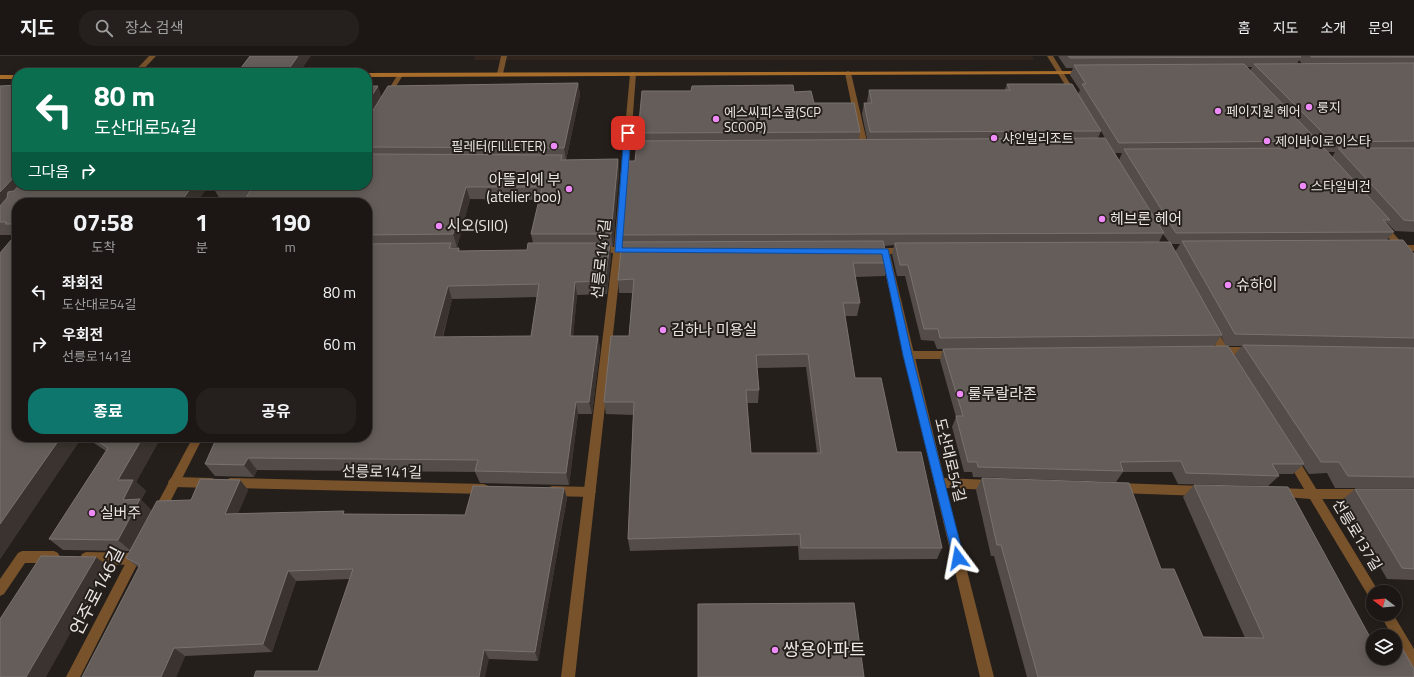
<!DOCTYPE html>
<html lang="ko">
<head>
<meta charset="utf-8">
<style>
	:root { --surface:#1c1714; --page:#25201d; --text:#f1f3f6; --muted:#a09fa0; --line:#3a3634; --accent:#0f766e }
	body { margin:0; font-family:"Titillium Web","Noto Sans KR",sans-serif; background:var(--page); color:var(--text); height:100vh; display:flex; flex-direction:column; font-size:15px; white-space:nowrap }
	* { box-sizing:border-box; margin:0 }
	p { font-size:13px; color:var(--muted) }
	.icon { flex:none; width:22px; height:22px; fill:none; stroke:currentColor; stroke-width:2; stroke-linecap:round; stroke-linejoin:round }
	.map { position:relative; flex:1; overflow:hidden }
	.panel { position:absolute; left:12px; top:142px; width:360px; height:244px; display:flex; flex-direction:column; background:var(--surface); border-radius:16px; box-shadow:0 2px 10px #0003,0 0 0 1px var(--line) }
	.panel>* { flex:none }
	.top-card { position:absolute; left:12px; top:12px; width:360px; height:122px; border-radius:16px; box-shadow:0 2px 10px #0003,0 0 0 1px var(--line); background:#0b6e4f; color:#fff; overflow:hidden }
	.needle { width:26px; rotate:286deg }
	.controls { position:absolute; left:1366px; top:529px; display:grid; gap:8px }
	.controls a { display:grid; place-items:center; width:36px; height:36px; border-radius:50%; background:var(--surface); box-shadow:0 2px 10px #0003,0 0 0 1px var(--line); font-size:20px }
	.pin { position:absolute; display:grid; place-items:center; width:34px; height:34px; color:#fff; margin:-17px; border-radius:8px; box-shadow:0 2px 6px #0006 }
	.me { position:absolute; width:44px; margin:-22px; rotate:347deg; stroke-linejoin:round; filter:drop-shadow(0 0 3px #0008) }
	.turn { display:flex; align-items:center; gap:14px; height:84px; padding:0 16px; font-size:18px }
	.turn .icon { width:52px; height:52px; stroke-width:2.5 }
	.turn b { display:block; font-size:28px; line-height:34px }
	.then { display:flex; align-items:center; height:38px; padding:0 16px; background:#0003; gap:8px; font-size:15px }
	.eta { display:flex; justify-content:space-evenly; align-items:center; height:68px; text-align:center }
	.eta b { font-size:24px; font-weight:700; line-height:28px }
	.button { display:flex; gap:8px; margin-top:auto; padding:8px 16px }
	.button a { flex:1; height:46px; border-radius:16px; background:var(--accent); color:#fff; font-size:16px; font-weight:700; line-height:46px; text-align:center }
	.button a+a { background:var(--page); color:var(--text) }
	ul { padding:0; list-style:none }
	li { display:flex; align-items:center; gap:12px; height:52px; padding:0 16px }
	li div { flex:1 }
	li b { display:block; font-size:15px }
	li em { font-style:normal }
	header { display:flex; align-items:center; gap:24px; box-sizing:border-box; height:56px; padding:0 20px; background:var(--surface); border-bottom:1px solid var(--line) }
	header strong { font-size:19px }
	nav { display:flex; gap:22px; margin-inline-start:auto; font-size:14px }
	.search { width:280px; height:36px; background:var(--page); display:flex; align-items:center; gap:10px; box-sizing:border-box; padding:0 14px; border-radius:16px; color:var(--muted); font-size:15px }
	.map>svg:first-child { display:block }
	.built { fill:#31251e }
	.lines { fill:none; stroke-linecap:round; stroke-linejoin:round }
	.service { fill:#77522b; fill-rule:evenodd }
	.minor { fill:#77522b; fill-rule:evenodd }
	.secondary { fill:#a86d2a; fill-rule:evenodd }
	.wall { fill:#534c49; fill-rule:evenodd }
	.shaded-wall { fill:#3a332f }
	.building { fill:#645d59; stroke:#79726f; fill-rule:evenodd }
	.route { fill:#1a73e8; stroke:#114b97 }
	.poi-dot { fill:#ee8bf8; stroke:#251f1b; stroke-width:1.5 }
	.labels { text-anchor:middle; stroke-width:4; stroke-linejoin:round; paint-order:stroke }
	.far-poi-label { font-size:13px; fill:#eae5e3; stroke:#251f1b; text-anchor:start }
	.poi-label { font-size:15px; fill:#eae5e3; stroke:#251f1b; text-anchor:start }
	.street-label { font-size:15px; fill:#eae5e3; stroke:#251f1b }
	.near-street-label { font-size:18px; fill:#eae5e3; stroke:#251f1b }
	.near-poi-label { font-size:18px; fill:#eae5e3; stroke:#251f1b; text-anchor:start }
</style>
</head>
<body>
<header>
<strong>지도</strong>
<div class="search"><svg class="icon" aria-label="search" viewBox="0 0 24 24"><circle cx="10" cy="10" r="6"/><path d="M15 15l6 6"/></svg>장소 검색</div>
<nav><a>홈</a><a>지도</a><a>소개</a><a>문의</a></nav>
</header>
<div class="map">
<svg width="1414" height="621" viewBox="0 0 1414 621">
	<rect width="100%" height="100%" fill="#251f1b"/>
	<!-- built -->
	<path class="built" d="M475,0H1032L1034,4H474Z"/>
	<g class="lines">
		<!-- service -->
		<path class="service" d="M501,0H507L503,18L500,20L497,18Z
			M848,15L851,17L868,90L864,92L860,90L845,17Z
			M398,18L403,19L389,42H385L384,41Z
			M1218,291H1250L1255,295C1251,301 1217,301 1213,295Z
			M907,295H954L959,299L954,303H907L902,299Z
			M174,421L212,422L216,424L218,427L216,430L212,432L174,431L170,429L168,426L170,423Z
			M230,422L484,428L488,430L490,433L488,436L484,438L230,432L226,430L224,427L226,424Z
			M552,430L590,431L594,433L596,436L594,439L590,441L552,440L548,438L546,435L548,432Z
			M1314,433H1362L1366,435L1368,438L1366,441L1362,443H1314L1310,441L1308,438L1310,435Z
			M22,495H54L58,497L60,501L58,505L54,507H25L4,538L0,540V523L18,497Z
			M86,496L134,497L138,499L140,503L138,507L134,509L86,508L82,506L80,502L82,498Z"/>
		<!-- minor -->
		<path class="minor" d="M149,0H156L140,17H133Z
			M1047,0H1053L1077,39L1076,40H1072Z
			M633,16L636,18L623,191H634L638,194L634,197H622L575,621H561L613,197H598L594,194L598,191H614L630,18Z
			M1382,167L1385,168L1404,189H1414V195H1410L1414,200V208L1411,207L1400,195L1393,194L1392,192L1395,189L1378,170Z
			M872,192H906L910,195L906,198H890L944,422L992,424L996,426L998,429L996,432L992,434L946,432L994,621H980L917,355L881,198L869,197L868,195L869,193Z
			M1211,269L1214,270L1232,299L1233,302L1232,305H1224L1206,272Z
			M193,381H203L163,460L159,461L155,460L153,456L155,452Z
			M1291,396L1295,398L1377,533L1379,536H1373V543L1369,541L1310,443L1274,440L1272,437L1274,434L1278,432L1304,433L1285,401L1287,398Z
			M1118,427L1202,430L1206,432L1208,435L1206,438L1202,440L1118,437L1114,435L1112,432L1114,429Z
			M138,489L142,491L144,495L80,621H66L134,491Z
			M1380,558H1393L1414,593V612C1405,608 1395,589 1395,580H1392Z"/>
		<!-- secondary -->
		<path class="secondary" d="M1084,15L1087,17L1086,18L367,21V17Z
			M0,19H17V23H0Z"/>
	</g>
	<!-- wall -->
	<path class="wall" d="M1058,0H1414V176L1395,175L1387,167V168L1394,176L1387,184L1414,198V432H1335L1327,417L1309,418L1303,409L1293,418H1278L1279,420L1268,430L1178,428L1172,416H1123L1116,426L973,421L972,416H964L952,371L956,361L940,304L943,293L1226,290L1221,280L1214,290L937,293L934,285L921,284L905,220H897L892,198L894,189L884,190L888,207L885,220L855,221L860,247L857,260H845L855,322L897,396L942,492L937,503L799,504L798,490L630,495L628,483L633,359L606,358L604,346L629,280L632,237H619L618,224L623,186L622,179L638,85V77L794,36L860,76L859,83H867L862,58L864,47H868L867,45L869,34H1005L1007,28L1078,38L1080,34L1070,19L1073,12H1066ZM1299,4L1302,8H1297ZM1247,11H1252L1250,15ZM1101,75L1105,82H1098ZM1316,88L1320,92H1313ZM1328,96H1335L1332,101ZM1115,97H1122L1119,104ZM1163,178L1169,186H1159ZM1171,188H1180L1175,196ZM1228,290H1242L1234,299ZM806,311L817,397H751L747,347H758L759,334L757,312Z
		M367,26H370L371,30L381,41L578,27L580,39L566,104L618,103L619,116L613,191H610L611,200L607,238L577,239L573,280H598L600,293L592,358H578L569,429L480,427L475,416L257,414L254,421L215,420L205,408L367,381V147L245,143H220L212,130L367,129ZM470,143L539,144L531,178L533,187L527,194L460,195L459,192H452V191H457ZM537,241L531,280L443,281L452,243Z
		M0,30L17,147V381H82L0,503V197L15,180L14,179H0Z
		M85,381H161L136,426L146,435L141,444L151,454L191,444L240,424L248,434L238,457L465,459L564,432L567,442L538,605L489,603L318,615L350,523L296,525L272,596L185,600L176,621L139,512L126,502L130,495L63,494L49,483L106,395Z
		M982,422L1161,513L1203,581L1245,582L1183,441L1194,429L1414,621H1027L994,500H991L976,434Z
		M1355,433H1414V524L1387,523L1342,444Z"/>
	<!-- shaded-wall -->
	<path class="shaded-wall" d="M298,0H311L299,17H286Z
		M370,26L374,36L378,30L382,42L367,67V47L368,30Z
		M578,27L580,39L566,104L564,92Z
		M618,103L619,116L613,191L611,178Z
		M17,118V129H29L0,160V136Z
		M193,129H209L197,147H180Z
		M466,131L470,143L457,191L453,178Z
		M610,187L611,200L607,238L605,225Z
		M575,226L577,239L572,293L570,280Z
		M448,230L452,243L439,294L434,281Z
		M598,280L600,293L592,358L589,346Z
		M576,346L578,358L569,429L566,417Z
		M61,381H82L0,503V468Z
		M143,381H161L136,426L146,435L141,444L152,455L131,495L118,484L123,444L118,424Z
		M248,402L257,414L254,421L244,409Z
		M240,424L248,434L234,467L225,458Z
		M564,432L567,442L538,605L535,596Z
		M96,501L108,510L46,621H26Z
		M288,515L296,525L272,596L263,588Z
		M174,592L185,600L176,621H161Z
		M484,594L489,603L485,621H479Z"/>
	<!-- building -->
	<path class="building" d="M250,0H298L286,17H237Z
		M1068,0H1300L1301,1L1070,2Z
		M1311,0H1414V1H1311Z
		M1414,7V85L1332,86L1254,8Z
		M1244,8L1318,85L1119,87L1082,28H1086L1074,9Z
		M367,26H370L368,30H378L367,47Z
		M578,27L564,92L367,91V64L388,30Z
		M1007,28H1072L1101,75L870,76L864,47H872L869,34H1010Z
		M17,29V118L0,136V30Z
		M793,29L794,36L811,35L814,47H854L860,76L638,77L642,35H691L692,30Z
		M1105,82L1164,177L622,179L629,105H635L637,85Z
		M1324,92L1390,164H1383L1394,176L1176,177L1124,93Z
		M1338,92H1414V165L1404,164Z
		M367,98L562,99L561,104L618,103L611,178H531L542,131H466L453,178L367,179V147H243L253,130H212L213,129H367Z
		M19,129H193L180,147H17V168H5L7,166H0V150L7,142L8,136L14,135Z
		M17,177V381H61L0,468V197Z
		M1403,184L1414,198V282L1235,278L1182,185Z
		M883,185L888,207H853L860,247H843L855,322H881L897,396H921L942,492H801L800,478L628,483L634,346H604L611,280H629L634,223L618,224L622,186ZM808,298L821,397H751L746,334H759L756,299Z
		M1170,186L1222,279L940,282L938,273H924L908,209H900L895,187Z
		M451,187L449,192H459L458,195L527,194L528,187H610L605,225L575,226L570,280H598L589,346H576L566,417L475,415L478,404L248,402L244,409L205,408L217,381H367V188ZM539,228L531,280L434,281L448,230Z
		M1243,289L1414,292V421L1348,420L1339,406H1321Z
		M1228,290L1304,408H1272L1279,420L1186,417L1181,405L1120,406L1123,415L978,411L977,406H968L956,360H963L943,293Z
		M91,381H143L118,424H133L123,444L140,443L118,484L49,483L108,392Z
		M982,422L1129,427L1161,513H1174L1203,581L1264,582L1194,429L1288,431L1371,583H1373V602H1395V583H1397L1414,613V621H1038L1001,489H997Z
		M200,423L240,424L225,458L344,455L343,458L465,459L473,430L564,432L535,596L484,594L479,621H254L256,615H318L353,513L288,515L263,588L174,592L161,621H82L140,509L126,502L157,445L191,444Z
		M1355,433H1414V513L1402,512Z
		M41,500L96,501L26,621H0V563Z
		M854,547L864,621H698V548Z"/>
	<!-- route -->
	<path class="route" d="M628,75L631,77L622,192L888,193L912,299L964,502L962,505L958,507L954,505L953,502L903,299L882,198L615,196L624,77Z"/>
	<!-- markers -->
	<g class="poi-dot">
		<circle cx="1309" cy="51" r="4"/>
		<circle cx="1218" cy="55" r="4"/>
		<circle cx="716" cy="63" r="4"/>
		<circle cx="994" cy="82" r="4"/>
		<circle cx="1267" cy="85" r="4"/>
		<circle cx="554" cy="90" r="4"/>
		<circle cx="1303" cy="130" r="4"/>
		<circle cx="569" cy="133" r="4"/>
		<circle cx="1102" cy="163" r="4"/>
		<circle cx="439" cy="170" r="4"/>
		<circle cx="1228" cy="229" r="4"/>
		<circle cx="663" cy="274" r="4"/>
		<circle cx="960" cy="338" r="4"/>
		<circle cx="92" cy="457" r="4"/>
		<circle cx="775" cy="594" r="4"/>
	</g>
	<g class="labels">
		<!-- far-poi labels -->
		<g class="far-poi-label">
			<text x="1317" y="56">룽지</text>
			<text x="1226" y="60">페이지원 헤어</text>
			<text x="724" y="61">에스씨피스쿱(SCP<tspan x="724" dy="15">SCOOP)</tspan></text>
			<text x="1002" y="87">샤인빌리조트</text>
			<text x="1275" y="90">제이바이로이스타</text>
			<text x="546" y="95" text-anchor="end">필레터(FILLETER)</text>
			<text x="1311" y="135">스타일비건</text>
		</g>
		<!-- poi labels -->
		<g class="poi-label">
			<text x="561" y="129" text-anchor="end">아뜰리에 부<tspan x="561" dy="17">(atelier boo)</tspan></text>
			<text x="1110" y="168">헤브론 헤어</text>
			<text x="447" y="175">시오(SIIO)</text>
			<text x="1236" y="234">슈하이</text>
			<text x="671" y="279">김하나 미용실</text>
			<text x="968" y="343">룰루랄라존</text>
			<text x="100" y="462">실버주</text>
		</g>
		<!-- street labels -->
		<g class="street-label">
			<text transform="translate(601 203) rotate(-84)" y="5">선릉로141길</text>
			<text transform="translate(950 404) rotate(76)" y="5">도산대로54길</text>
			<text transform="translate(382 416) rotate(1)" y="5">선릉로141길</text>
			<text transform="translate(1357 479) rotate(59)" y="5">선릉로137길</text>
		</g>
		<!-- near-street labels -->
		<g class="near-street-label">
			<text transform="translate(97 535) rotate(-63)" y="6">언주로146길</text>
		</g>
		<!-- near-poi labels -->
		<g class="near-poi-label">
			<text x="783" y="600">쌍용아파트</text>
		</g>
	</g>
</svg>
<div class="controls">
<a><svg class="needle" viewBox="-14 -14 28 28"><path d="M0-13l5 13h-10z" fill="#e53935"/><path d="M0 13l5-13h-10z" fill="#a09fa0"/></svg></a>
<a><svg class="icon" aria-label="layers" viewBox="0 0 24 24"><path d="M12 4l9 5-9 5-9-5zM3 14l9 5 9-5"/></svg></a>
</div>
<div class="pin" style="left:628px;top:77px;background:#d93025"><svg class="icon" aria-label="arrive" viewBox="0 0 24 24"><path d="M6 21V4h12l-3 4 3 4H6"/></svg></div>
<svg class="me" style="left:958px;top:502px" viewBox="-20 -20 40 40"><path d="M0-17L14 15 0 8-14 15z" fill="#1a73e8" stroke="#fff" stroke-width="4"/></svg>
<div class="top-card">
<div class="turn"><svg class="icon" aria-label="left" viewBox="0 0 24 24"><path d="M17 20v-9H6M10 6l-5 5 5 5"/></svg><div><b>80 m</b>도산대로54길</div></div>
<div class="then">그다음<svg class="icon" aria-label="right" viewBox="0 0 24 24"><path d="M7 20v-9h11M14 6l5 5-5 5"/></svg></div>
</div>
<section class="panel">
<div class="eta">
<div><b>07:58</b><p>도착</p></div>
<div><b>1</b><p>분</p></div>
<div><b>190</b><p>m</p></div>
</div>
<ul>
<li><svg class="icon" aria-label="left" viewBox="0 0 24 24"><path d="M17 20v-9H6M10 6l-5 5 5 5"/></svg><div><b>좌회전</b><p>도산대로54길</p></div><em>80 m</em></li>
<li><svg class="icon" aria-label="right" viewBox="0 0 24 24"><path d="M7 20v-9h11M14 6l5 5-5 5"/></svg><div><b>우회전</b><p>선릉로141길</p></div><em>60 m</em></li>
</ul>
<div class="button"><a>종료</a><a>공유</a></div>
</section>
</div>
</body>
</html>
